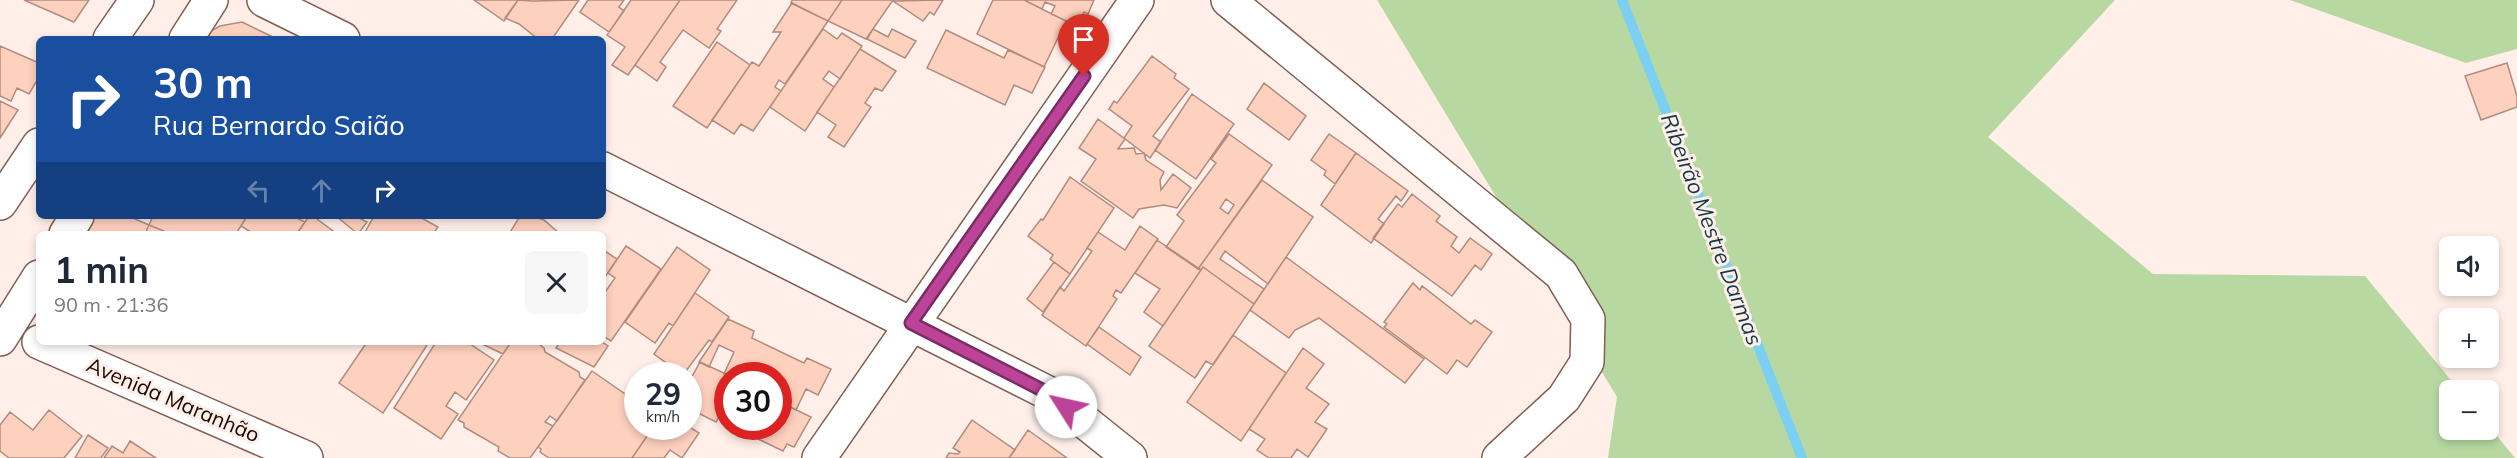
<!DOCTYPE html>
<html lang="pt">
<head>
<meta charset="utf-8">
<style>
	:root { --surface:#fff; --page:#f6f6f7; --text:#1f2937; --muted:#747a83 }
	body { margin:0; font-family:Mulish,sans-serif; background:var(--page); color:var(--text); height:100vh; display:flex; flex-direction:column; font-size:22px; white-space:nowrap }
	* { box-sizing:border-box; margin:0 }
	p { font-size:20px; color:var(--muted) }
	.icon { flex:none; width:33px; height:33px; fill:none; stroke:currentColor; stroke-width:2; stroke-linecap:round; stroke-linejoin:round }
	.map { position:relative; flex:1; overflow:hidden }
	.sheet { position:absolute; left:36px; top:231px; width:570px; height:114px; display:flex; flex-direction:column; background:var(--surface); border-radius:9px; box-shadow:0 3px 9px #0003 }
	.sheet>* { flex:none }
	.guide { position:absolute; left:36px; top:36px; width:570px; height:183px; border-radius:9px; box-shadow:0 3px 9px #0003; background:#1a4fa0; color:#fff; overflow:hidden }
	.fabs { position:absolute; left:2439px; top:236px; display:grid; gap:12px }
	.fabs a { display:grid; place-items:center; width:60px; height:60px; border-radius:9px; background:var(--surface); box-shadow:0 3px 9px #0003; font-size:30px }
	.speed { position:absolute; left:624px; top:362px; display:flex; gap:12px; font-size:30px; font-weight:700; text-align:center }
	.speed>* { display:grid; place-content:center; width:78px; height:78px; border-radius:50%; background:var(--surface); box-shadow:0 3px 9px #0003; line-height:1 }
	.speed small { font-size:15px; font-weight:400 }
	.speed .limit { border:9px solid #d22; background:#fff; color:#111 }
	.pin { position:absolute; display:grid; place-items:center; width:51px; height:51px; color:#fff; margin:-62px -26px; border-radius:50% 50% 50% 0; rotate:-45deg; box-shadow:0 0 6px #0007 }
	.pin .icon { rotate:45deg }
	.me { position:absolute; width:66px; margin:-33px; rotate:305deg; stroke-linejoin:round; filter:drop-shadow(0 0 4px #0008) }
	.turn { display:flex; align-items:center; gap:21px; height:126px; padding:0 18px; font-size:27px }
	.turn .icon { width:78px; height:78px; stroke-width:2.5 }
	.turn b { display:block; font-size:42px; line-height:51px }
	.lanes { display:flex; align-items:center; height:57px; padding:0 18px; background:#0003; justify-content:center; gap:30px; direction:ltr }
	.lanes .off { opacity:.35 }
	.round { display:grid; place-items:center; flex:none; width:63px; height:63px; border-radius:9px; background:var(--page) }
	.head { display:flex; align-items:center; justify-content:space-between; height:102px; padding:0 18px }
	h1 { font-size:36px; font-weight:700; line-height:45px }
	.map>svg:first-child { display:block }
	.green { fill:#b7d9a1 }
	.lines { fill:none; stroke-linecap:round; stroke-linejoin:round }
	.stream { stroke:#7acff2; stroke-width:10 }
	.building { fill:#fed0be; stroke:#b08c7e; stroke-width:1.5; fill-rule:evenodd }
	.minor-casing { stroke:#805e51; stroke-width:36 }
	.minor { stroke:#fff; stroke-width:33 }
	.route-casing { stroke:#7a2c62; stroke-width:15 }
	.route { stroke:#bc4397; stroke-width:10 }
	.labels { text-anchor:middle; stroke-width:6; stroke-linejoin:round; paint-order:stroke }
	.street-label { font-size:21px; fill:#170b06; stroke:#ffefe8 }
	.water-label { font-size:22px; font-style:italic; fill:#123948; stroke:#ffefe8 }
</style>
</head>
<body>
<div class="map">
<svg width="2517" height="458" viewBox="0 0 2517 458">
	<rect width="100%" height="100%" fill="#ffefe8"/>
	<!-- green -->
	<path class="green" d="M1377,0H2115L1988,137L2153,274L2365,276L2459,390H2450V429H2488L2489,426L2515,458H1608L1617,397Z
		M2290,0H2517V49L2466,63Z"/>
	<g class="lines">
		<!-- stream -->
		<path class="stream" d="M1622,0L1802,458"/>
	</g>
	<!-- building -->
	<path class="building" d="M24,0H89L74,22Z
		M474,0H518L504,21Z
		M518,0L532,1L579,0L552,39H538L519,24L505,18Z
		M588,0H624L619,7L624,11L609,32L580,12Z
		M631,0H680L628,75L612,65L625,47L607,35Z
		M680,0H737L717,29L721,31L709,48L683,30L660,62L666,67L657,81L635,65Z
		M792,0H842L828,21L791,3Z
		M842,0H893L866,39L828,21Z
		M943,0L934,15L930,12L923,21L893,1Z
		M993,0H1024L1066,21L1044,67L977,34Z
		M1024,0H1094L1088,14L1084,12L1077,26L1051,14L1055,6L1045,2L1042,9Z
		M792,3L828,21L785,84L779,80L775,87L781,91L753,131L741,124L734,134L712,120L752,62L759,66L781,32H773Z
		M242,22L277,39H206L211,31L220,26Z
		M823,29L837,39L842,33L862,46L840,79L829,71L823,79L834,87L805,131L770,107Z
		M873,29L888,37L892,29L916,41L905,58L867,39Z
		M946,30L1004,58L1008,50L1045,67L1032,93L1014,85L1005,105L927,68Z
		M717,42L750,65L707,128L673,106Z
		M0,46L39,63V77L29,94L17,88L11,101L0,96Z
		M860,49L896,71L882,91L875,88L865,103L871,107L844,147L828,137L836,125L817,112Z
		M1152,56L1176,74L1174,78L1189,89L1153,136L1161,142L1150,158L1124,138L1132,126L1109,109L1114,101L1117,103Z
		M2507,63L2517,96V107L2481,120L2465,76Z
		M1264,83L1306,116L1289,140L1247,109Z
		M1192,94L1234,124L1196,179L1155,150Z
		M0,101L18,110L0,138Z
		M1098,119L1125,139L1118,149L1134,148L1136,154L1144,153L1146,160L1164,172L1160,180L1161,190L1173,174L1191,188L1177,208L1164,205L1139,209L1133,218L1081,181L1096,159L1079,148Z
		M1229,134L1272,165L1198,269L1166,247L1184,221L1177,215L1216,163L1211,159ZM1226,199L1234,205L1228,214L1220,208Z
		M1329,134L1356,153L1335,184L1324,175L1326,171L1311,160Z
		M1356,153L1408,191L1401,201L1396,196L1378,219L1384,224L1371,243L1321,205Z
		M1070,177L1114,208L1070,274L1050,259L1053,255L1028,236L1041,219L1043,220Z
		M1262,180L1313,217L1268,284L1225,251L1220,259L1264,289L1254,304L1203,267L1201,270L1198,269Z
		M1412,194L1440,216L1436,221L1457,237L1451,246L1459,253L1470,238L1492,254L1481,270L1475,265L1452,296L1373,238L1398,204L1402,207Z
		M90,216H128L149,225L145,234H92L84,230Z
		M153,216H247L236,234H171L149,225Z
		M247,216H293L305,222L297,234H264L260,232L259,234H254L241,226Z
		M309,216H313L337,234H300L298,232Z
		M336,216H363L361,219L367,222L358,234Z
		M374,216H418L438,227L433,234H364Z
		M520,216H532L544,220L560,234H509Z
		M149,225L171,234H145Z
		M1140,226L1158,239L1121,293L1116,290L1113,296L1117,299L1086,346L1042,315L1060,287L1064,291L1092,251L1087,248L1098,232L1125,250Z
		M1157,240L1201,270L1163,326L1144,312L1160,289L1135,273Z
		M626,246L661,269L611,341L603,336V295L615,278L608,273Z
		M677,247L710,270L673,326L669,323L655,343L625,322Z
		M603,250L617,259L603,280Z
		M1286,257L1424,359L1405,383L1319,318L1295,330L1289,338L1250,310Z
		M1054,262L1070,274L1043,312L1027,299Z
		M1203,267L1254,304L1213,365L1206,361L1195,378L1149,346Z
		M1413,283L1420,290L1422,286L1471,324L1475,320L1492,332L1467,367L1457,360L1447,374L1384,327L1387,324L1384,322Z
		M695,293L729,317L712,342L709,340L683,375L654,354Z
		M728,319L754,331L752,338L804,363L807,358L831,369L818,395L806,389L796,410L778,401V375L724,374L734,352L719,345L709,367L699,362Z
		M1099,327L1141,357L1130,375L1087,344Z
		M1233,335L1286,373L1241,441L1187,402Z
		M367,342H429L383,413L339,383Z
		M436,342H467L494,360L466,400L455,392L446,406L458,414L441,439L394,408Z
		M478,342H511L503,354Z
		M511,342H536L544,348L545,352L579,372L580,377L585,380L557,421L550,416L545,422L553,426L530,458H510L498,451L499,447L464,427V423L458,420Z
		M560,342H602L608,346L594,367L556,348Z
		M1303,348L1324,364L1306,388L1329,404L1315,422L1327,429L1308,457L1297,449L1291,458H1269L1257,450L1265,439L1249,429Z
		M700,362L728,375V400L716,422L688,408V384Z
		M592,371L638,403V426H654L632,458H549L540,452L541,449L538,447Z
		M778,401L811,417L794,447L787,444L783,451L731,426H778Z
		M49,410L82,436L64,458H9L0,451V425L10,412L33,430Z
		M972,420L1015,450L1009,458H946L949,453L958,454L960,452L953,448Z
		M654,426H688L699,433L682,458L670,450L664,458H632Z
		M1028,430L1067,458H1009Z
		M88,435L108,448L101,458H75Z
		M130,441L156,458H104L112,446L123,453Z"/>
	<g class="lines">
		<!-- minor casing -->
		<g class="minor-casing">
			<path id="minor" d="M264,0L343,39
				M1228,0L1561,274L1588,319L1587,362L1564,398L1499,458
				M110,39L137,0
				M186,39L211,0
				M603,169L1050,394L1130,458
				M0,203L39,145
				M66,234L77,216
				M0,339L39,277
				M39,342L306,458
				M819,458L1137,0"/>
		</g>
		<!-- minor -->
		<use href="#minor" class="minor"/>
	</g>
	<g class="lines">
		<!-- route casing -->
		<g class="route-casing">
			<path id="route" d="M1066,407L1050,394L911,323L1084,76"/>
		</g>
		<!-- route -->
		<use href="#route" class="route"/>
	</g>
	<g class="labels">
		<!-- street labels -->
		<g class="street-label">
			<text transform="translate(173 400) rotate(23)" y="7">Avenida Maranhão</text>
		</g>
		<!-- water labels -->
		<g class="water-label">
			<text transform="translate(1712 229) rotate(69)" y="8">Ribeirão Mestre Darmas</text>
		</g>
	</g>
</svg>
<div class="fabs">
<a><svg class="icon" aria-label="sound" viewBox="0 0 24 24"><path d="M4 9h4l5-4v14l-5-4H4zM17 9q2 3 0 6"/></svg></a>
<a>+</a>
<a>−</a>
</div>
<div class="speed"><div>29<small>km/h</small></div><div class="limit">30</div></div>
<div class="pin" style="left:1084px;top:76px;background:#d93025"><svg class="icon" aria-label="arrive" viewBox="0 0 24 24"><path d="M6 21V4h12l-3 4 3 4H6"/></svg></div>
<svg class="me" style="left:1066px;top:407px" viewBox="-20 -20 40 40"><circle r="19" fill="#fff"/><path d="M0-13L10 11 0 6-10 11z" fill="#bc4397"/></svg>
<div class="guide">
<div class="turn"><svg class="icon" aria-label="right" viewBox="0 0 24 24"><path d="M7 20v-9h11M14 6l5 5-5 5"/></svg><div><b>30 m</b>Rua Bernardo Saião</div></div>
<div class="lanes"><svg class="icon off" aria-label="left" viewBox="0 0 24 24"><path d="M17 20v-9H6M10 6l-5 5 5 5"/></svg><svg class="icon off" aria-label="ahead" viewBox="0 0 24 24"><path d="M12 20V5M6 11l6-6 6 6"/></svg><svg class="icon" aria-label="right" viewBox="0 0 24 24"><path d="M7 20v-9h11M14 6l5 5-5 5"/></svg></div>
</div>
<section class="sheet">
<div class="head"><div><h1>1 min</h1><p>90 m · 21:36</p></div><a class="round"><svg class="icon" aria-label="close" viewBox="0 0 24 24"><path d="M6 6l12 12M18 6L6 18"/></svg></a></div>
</section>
</div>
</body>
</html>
